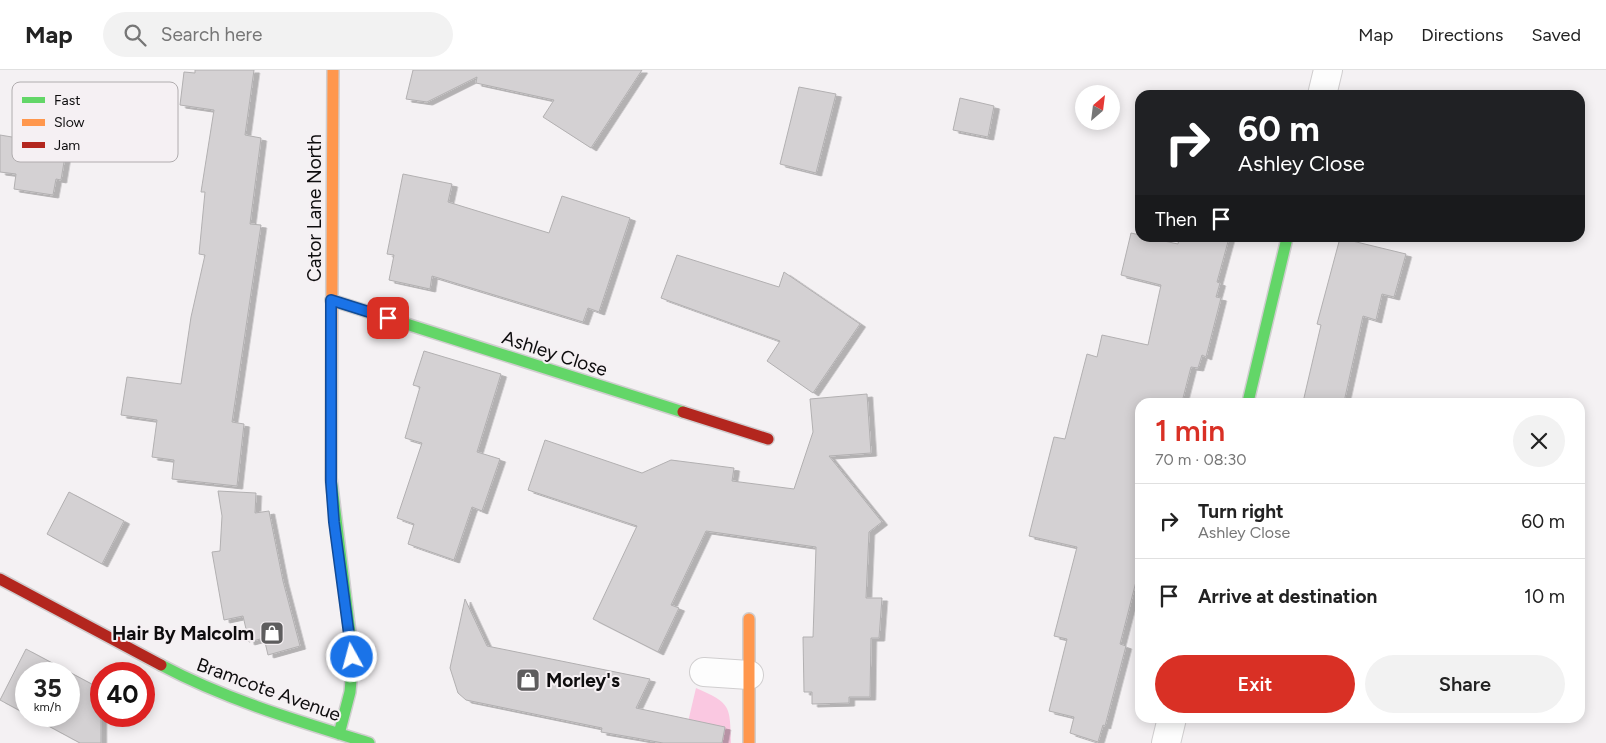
<!DOCTYPE html>
<html lang="en">
<head>
<meta charset="utf-8">
<style>
	:root { --surface:#fff; --page:#f2f2f2; --text:#222; --muted:#767676; --line:#e0e0e0; --accent:#d93025 }
	body { margin:0; font-family:Figtree,sans-serif; background:var(--page); color:var(--text); height:100vh; display:flex; flex-direction:column; font-size:19px; white-space:nowrap }
	* { box-sizing:border-box; margin:0 }
	p { font-size:16px; color:var(--muted) }
	.icon { flex:none; width:28px; height:28px; fill:none; stroke:currentColor; stroke-width:2; stroke-linecap:round; stroke-linejoin:round }
	.map { position:relative; flex:1; overflow:hidden }
	.panel { position:absolute; left:1135px; top:328px; width:450px; height:325px; display:flex; flex-direction:column; background:var(--surface); border-radius:15px; box-shadow:0 2px 12px #0003 }
	.panel>* { flex:none }
	.hud { position:absolute; left:1135px; top:20px; width:450px; height:152px; border-radius:15px; box-shadow:0 2px 12px #0003; background:#202124; color:#fff; overflow:hidden }
	.needle { width:32px; rotate:28deg }
	.buttons { position:absolute; left:1075px; top:15px; display:grid; gap:10px }
	.buttons a { display:grid; place-items:center; width:45px; height:45px; border-radius:50%; background:var(--surface); box-shadow:0 2px 12px #0003; font-size:25px }
	.speed { position:absolute; left:15px; top:592px; display:flex; gap:10px; font-size:25px; font-weight:700; text-align:center }
	.speed>* { display:grid; place-content:center; width:65px; height:65px; border-radius:50%; background:var(--surface); box-shadow:0 2px 12px #0003; line-height:1 }
	.speed small { font-size:12px; font-weight:400 }
	.speed .limit { border:8px solid #d22; background:#fff; color:#111 }
	.pin { position:absolute; display:grid; place-items:center; width:42px; height:42px; color:#fff; margin:-21px; border-radius:10px; box-shadow:0 2px 8px #0006 }
	.me { position:absolute; width:55px; margin:-28px; rotate:353deg; stroke-linejoin:round; filter:drop-shadow(0 0 4px #0008) }
	.turn { display:flex; align-items:center; gap:18px; height:105px; padding:0 20px; font-size:22px }
	.turn .icon { width:65px; height:65px; stroke-width:2.5 }
	.turn b { display:block; font-size:35px; line-height:42px }
	.then { display:flex; align-items:center; height:48px; padding:0 20px; background:#0003; gap:10px; font-size:19px }
	.round { display:grid; place-items:center; flex:none; width:52px; height:52px; border-radius:26px; background:var(--page) }
	.headline { display:flex; align-items:center; justify-content:space-between; height:85px; padding:0 20px }
	h1 { font-size:30px; font-weight:600; line-height:38px; color:var(--accent) }
	.action { display:flex; gap:10px; margin-top:auto; padding:10px 20px }
	.action a { flex:1; height:58px; border-radius:30px; background:var(--accent); color:#fff; font-size:20px; font-weight:600; line-height:58px; text-align:center }
	.action a+a { background:var(--page); color:var(--text) }
	ul { padding:0; list-style:none }
	li { display:flex; align-items:center; gap:15px; height:75px; padding:0 20px; border-top:1px solid var(--line) }
	li div { flex:1 }
	li b { display:block; font-size:19px }
	li em { font-style:normal }
	header { display:flex; align-items:center; gap:30px; box-sizing:border-box; height:70px; padding:0 25px; background:var(--surface); border-bottom:1px solid var(--line) }
	header strong { font-size:24px }
	nav { display:flex; gap:28px; margin-inline-start:auto; font-size:18px }
	.search { width:350px; height:45px; background:var(--page); display:flex; align-items:center; gap:12px; box-sizing:border-box; padding:0 18px; border-radius:28px; color:var(--muted); font-size:19px }
	.map>svg:first-child { display:block }
	.green { fill:#fac8e1 }
	.building { fill:#d4d1d3; stroke:#b2b0b1; filter:url(#shadow) }
	.lines { fill:none; stroke-linecap:round; stroke-linejoin:round }
	.street-casing { stroke:#d0cecf; stroke-width:30 }
	.fast-casing { stroke:#d0cecf; stroke-width:14 }
	.slow-casing { stroke:#d0cecf; stroke-width:14 }
	.jam-casing { stroke:#d0cecf; stroke-width:14 }
	.street { stroke:#fdfdfd; stroke-width:28 }
	.fast { stroke:#63d668; stroke-width:11 }
	.slow { stroke:#ff974d; stroke-width:11 }
	.jam { stroke:#b3261e; stroke-width:11 }
	.route-casing { stroke:#114b97; stroke-width:12 }
	.route { stroke:#1a73e8; stroke-width:9 }
	.labels { text-anchor:middle; stroke-width:4; stroke-linejoin:round; paint-order:stroke }
	.street-label { font-size:19px; fill:#0e0d0e; stroke:#f5f0f3 }
	.poi-label { font-size:19px; font-weight:bold; fill:#0e0d0e; stroke:#f5f0f3; text-anchor:end }
	.key { fill:#f5f0f3; stroke:#b0acae; stroke-width:1 }
	.key-label { font-size:14px; fill:#0e0d0e }
</style>
</head>
<body>
<header>
<strong>Map</strong>
<div class="search"><svg class="icon" aria-label="search" viewBox="0 0 24 24"><circle cx="10" cy="10" r="6"/><path d="M15 15l6 6"/></svg>Search here</div>
<nav><a>Map</a><a>Directions</a><a>Saved</a></nav>
</header>
<div class="map">
<svg width="1606" height="673" viewBox="0 0 1606 673">
	<defs>
		<filter id="shadow"><feDropShadow dx="5.5" dy="3" stdDeviation="0" flood-color="#0004"/></filter>
	</defs>
	<rect width="100%" height="100%" fill="#f4f1f3"/>
	<!-- green -->
	<path class="green" d="M696,618C731,633 730,636 731,673H683Z"/>
	<!-- building -->
	<path class="building" d="M195,0H254L245,65L261,68L250,154L261,155L232,352L244,354L237,416L172,409L174,390L152,387L157,350L121,345L127,307L181,314L191,247L205,185L199,184L205,122H201L214,40L180,35L184,2L195,3Z
		M413,0H642L591,78L543,47L554,30L476,13L477,7L427,32L406,29Z
		M799,17L836,24L816,103L780,94Z
		M960,28L994,36L988,67L953,60Z
		M0,65L60,75L59,79L66,80L61,110L56,109L53,125L14,119L16,104L0,102Z
		M403,104L452,114L448,132L549,163L562,126L630,148L599,242L588,238L583,252L432,206L430,219L389,210L394,185L387,184Z
		M1131,163L1140,165V168H1150L1178,174L1179,168H1229L1217,212L1220,213L1216,227L1221,228L1206,287L1202,285L1198,298L1191,297L1182,332H1140V496L1120,574L1126,576L1105,656L1103,655L1098,672L1070,663L1074,647L1049,641L1067,569L1054,566L1077,477L1029,466L1054,367L1065,369L1087,284L1097,287L1102,265L1148,275L1161,215L1121,205Z
		M1340,168L1406,184L1394,227L1382,224L1376,250L1363,246L1344,332H1303L1321,255L1317,254Z
		M677,185L779,217L784,202L860,254L813,323L767,291L780,271L661,228Z
		M424,281L501,304L477,382L500,389L482,441L472,437L454,490L408,474L414,454L397,448L422,373L405,368L420,317L413,315Z
		M867,324L871,383L829,386L882,452L869,462L866,528H882L879,568H871L870,627H849V633L812,634V622H804L803,567H813L816,477L706,461L671,535L679,538L658,582L593,549L637,456L528,420L545,370L642,403L671,390L734,398L732,411L794,419L813,362L810,329Z
		M218,421L256,423L255,443L269,441L283,511L300,576L268,585L264,568L249,572L243,546L224,550L212,482L220,481L222,446Z
		M69,422L124,451L102,494L47,464Z
		M465,529L487,576L650,609L636,638L725,657L722,673H663L636,668L601,662L602,658L466,630L458,623L450,598Z
		M26,579L101,619V673H80L30,646H69V604H26V644L0,630Z"/>
	<g class="lines">
		<!-- street casing -->
		<g class="street-casing">
			<path id="street" d="M1322,25L1328,0
				M704,602L749,605
				M1166,673L1172,648"/>
		</g>
		<!-- fast casing -->
		<g class="fast-casing">
			<path id="fast" d="M331,230L683,342
				M1248,332L1287,168
				M331,408L353,587L350,622L339,664
				M161,595C227,630 298,651 369,673"/>
		</g>
		<!-- slow casing -->
		<g class="slow-casing">
			<path id="slow" d="M331,408L333,0
				M749,549V673"/>
		</g>
		<!-- jam casing -->
		<g class="jam-casing">
			<path id="jam" d="M683,342L768,369
				M0,509L161,595"/>
		</g>
		<!-- street -->
		<use href="#street" class="street"/>
		<!-- fast -->
		<use href="#fast" class="fast"/>
		<!-- slow -->
		<use href="#slow" class="slow"/>
		<!-- jam -->
		<use href="#jam" class="jam"/>
	</g>
	<g class="lines">
		<!-- route casing -->
		<g class="route-casing">
			<path id="route" d="M352,587L334,452L331,412V230L388,248"/>
		</g>
		<!-- route -->
		<use href="#route" class="route"/>
	</g>
	<!-- icons -->
	<defs>
		<g id="shop-square" transform="scale(1.25)"><rect x="-9" y="-9" width="18" height="18" rx="4" fill="#5e5d5e" stroke="#f5f0f3"/><path d="M-5-2.5h2.3a2.7 3.5 0 0 1 5.4 0H5L5.5 6h-11ZM-1.5-2.5h3a1.5 2.3 0 0 0-3 0Z" fill="#fff"/></g>
	</defs>
	<g fill-rule="evenodd">
		<use href="#shop-square" x="272" y="563"/>
		<use href="#shop-square" x="528" y="610"/>
	</g>
	<g class="labels">
		<!-- street labels -->
		<g class="street-label">
			<text transform="translate(314 138) rotate(-90)" y="7">Cator Lane North</text>
			<text transform="translate(555 283) rotate(18)" y="7">Ashley Close</text>
			<text transform="translate(269 619) rotate(20)" y="7">Bramcote Avenue</text>
		</g>
		<!-- poi labels -->
		<g class="poi-label">
			<text x="254" y="570">Hair By Malcolm</text>
			<text x="546" y="617" text-anchor="start">Morley's</text>
		</g>
	</g>
	<!-- legend -->
	<rect x="12" y="12" width="166" height="80" rx="8" class="key"/>
	<rect x="22" y="27" width="23" height="6" fill="#63d668"/>
	<rect x="22" y="49" width="23" height="7" fill="#ff974d"/>
	<rect x="22" y="72" width="23" height="6" fill="#b3261e"/>
	<g class="key-label">
		<text x="54" y="35">Fast</text>
		<text x="54" y="57">Slow</text>
		<text x="54" y="80">Jam</text>
	</g>
</svg>
<div class="buttons">
<a><svg class="needle" viewBox="-14 -14 28 28"><path d="M0-13l5 13h-10z" fill="#e53935"/><path d="M0 13l5-13h-10z" fill="#767676"/></svg></a>
</div>
<div class="speed"><div>35<small>km/h</small></div><div class="limit">40</div></div>
<div class="pin" style="left:388px;top:248px;background:#d93025"><svg class="icon" aria-label="arrive" viewBox="0 0 24 24"><path d="M6 21V4h12l-3 4 3 4H6"/></svg></div>
<svg class="me" style="left:352px;top:587px" viewBox="-20 -20 40 40"><circle r="17" fill="#1a73e8" stroke="#fff" stroke-width="3"/><path d="M0-11L8 9 0 5-8 9z" fill="#fff"/></svg>
<div class="hud">
<div class="turn"><svg class="icon" aria-label="right" viewBox="0 0 24 24"><path d="M7 20v-9h11M14 6l5 5-5 5"/></svg><div><b>60 m</b>Ashley Close</div></div>
<div class="then">Then<svg class="icon" aria-label="arrive" viewBox="0 0 24 24"><path d="M6 21V4h12l-3 4 3 4H6"/></svg></div>
</div>
<section class="panel">
<div class="headline"><div><h1>1 min</h1><p>70 m · 08:30</p></div><a class="round"><svg class="icon" aria-label="close" viewBox="0 0 24 24"><path d="M6 6l12 12M18 6L6 18"/></svg></a></div>
<ul>
<li><svg class="icon" aria-label="right" viewBox="0 0 24 24"><path d="M7 20v-9h11M14 6l5 5-5 5"/></svg><div><b>Turn right</b><p>Ashley Close</p></div><em>60 m</em></li>
<li><svg class="icon" aria-label="arrive" viewBox="0 0 24 24"><path d="M6 21V4h12l-3 4 3 4H6"/></svg><div><b>Arrive at destination</b></div><em>10 m</em></li>
</ul>
<div class="action"><a>Exit</a><a>Share</a></div>
</section>
</div>
</body>
</html>
